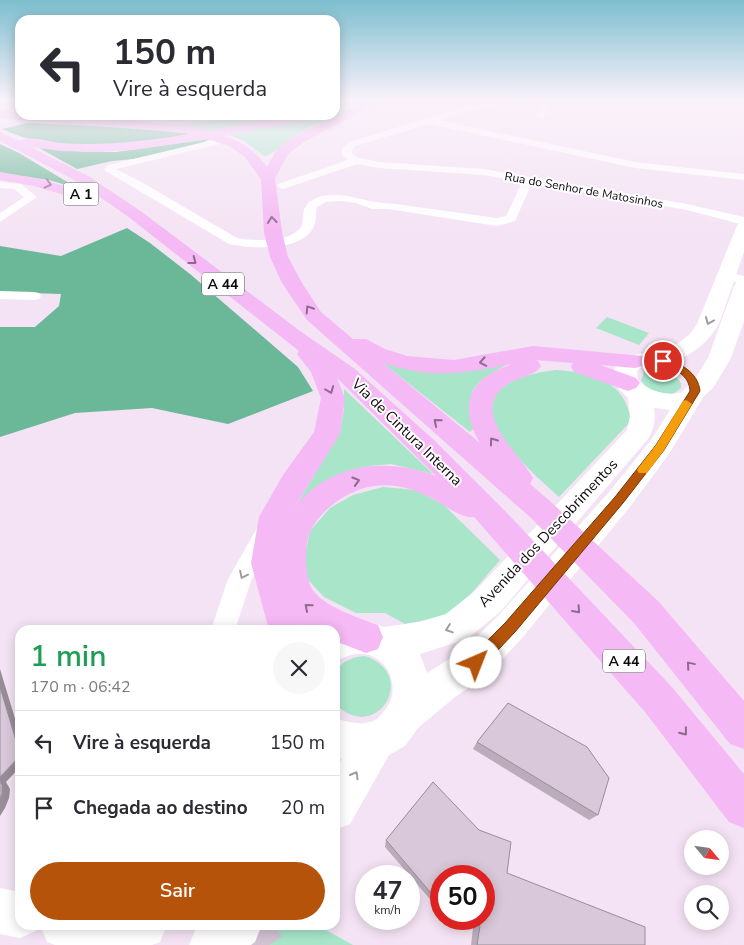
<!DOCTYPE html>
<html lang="pt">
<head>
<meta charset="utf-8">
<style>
	:root { --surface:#fff; --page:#f7f7f7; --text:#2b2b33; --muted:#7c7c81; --line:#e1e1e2; --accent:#b45309 }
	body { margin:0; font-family:"Nunito Sans",sans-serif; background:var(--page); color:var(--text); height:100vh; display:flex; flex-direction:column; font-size:19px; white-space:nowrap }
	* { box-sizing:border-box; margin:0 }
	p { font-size:16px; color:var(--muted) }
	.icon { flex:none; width:28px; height:28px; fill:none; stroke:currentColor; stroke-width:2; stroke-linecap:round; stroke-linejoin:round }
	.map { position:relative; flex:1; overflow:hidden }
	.side { position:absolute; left:15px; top:625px; width:325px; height:305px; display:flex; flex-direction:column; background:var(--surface); border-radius:15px; box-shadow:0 2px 12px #0003 }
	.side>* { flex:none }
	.guide { position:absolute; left:15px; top:15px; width:325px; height:105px; border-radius:15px; box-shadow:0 2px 12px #0003; background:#fff; color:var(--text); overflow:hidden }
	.needle { width:32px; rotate:119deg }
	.fabs { position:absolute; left:684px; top:830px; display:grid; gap:10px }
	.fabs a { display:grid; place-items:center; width:45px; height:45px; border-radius:50%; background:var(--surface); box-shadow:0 2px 12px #0003; font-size:25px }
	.speed { position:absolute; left:355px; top:865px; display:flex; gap:10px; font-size:25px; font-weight:700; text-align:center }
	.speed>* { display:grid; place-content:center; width:65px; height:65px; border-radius:50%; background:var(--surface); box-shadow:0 2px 12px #0003; line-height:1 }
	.speed small { font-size:12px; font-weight:400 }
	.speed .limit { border:8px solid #d22; background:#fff; color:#111 }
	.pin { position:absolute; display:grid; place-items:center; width:42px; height:42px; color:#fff; margin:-21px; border:2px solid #fff; border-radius:50%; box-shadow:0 1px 5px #0007 }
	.me { position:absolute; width:55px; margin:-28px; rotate:44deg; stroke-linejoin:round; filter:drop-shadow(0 0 4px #0008) }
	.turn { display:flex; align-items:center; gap:18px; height:105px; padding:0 15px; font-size:22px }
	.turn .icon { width:65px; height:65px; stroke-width:2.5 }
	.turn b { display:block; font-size:35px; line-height:42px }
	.round { display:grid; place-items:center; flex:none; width:52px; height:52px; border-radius:26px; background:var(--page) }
	.summary { display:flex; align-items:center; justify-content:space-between; height:85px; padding:0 15px }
	h1 { font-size:30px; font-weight:600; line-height:38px; color:#1e9e55 }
	.action { display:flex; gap:10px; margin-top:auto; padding:10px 15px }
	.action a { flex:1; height:58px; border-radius:30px; background:var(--accent); color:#fff; font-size:20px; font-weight:600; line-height:58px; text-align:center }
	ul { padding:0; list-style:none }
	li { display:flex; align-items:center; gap:15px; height:65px; padding:0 15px; border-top:1px solid var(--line) }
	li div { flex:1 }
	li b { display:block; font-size:19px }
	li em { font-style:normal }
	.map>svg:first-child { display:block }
	.green { fill:#a8e5c9 }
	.forest { fill:#6ab897 }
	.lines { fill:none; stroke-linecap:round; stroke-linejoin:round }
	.minor-tunnel { stroke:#d2c2d2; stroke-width:31; stroke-dasharray:31 16; stroke-linecap:butt }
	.minor { fill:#fff; fill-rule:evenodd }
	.secondary { fill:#fff; fill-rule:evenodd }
	.motorway { fill:#f5b9f5; fill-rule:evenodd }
	.wall { fill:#bbacbb }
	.shaded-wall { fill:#988c98 }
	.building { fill:#d9c8d9; stroke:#988c98 }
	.oneway { stroke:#8e6a8e }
	.oneway2 { stroke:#9f9d9f }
	.route { fill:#b45309; stroke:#753606 }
	.slow { fill:#f59e0b }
	.labels { text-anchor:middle; stroke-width:4; stroke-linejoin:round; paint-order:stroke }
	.far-street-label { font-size:12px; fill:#0f0a0f; stroke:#fff }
	.shield { fill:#fff; stroke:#575457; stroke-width:1 }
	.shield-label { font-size:14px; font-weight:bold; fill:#0f0a0f }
	.street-label { font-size:15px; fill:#0f0a0f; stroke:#fff }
</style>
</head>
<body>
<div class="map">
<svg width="744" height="945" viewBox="0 0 744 945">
	<rect width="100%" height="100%" fill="#f4e3f4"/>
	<!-- green -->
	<path class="green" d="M362,105C339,115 314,123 293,137C284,142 274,155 264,156L244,141L226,134L335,115V113Z
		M67,115H233L132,120L57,117Z
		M273,115H303L208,131L171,125Z
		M607,317L649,333L639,345L596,328Z
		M379,360L510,363C475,382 464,387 473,429L470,432Z
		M556,370C593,373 625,380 631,421L559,497C530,470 506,451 490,414C492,408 493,400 496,395C507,378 538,372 556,370Z
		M649,370C662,369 674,372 681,383V388L673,394C660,393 648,392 641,380L644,372Z
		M344,389L433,474L391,464L370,466L348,471L291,514L340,432L344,409Z
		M383,487L416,490L444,505L500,560L464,602L441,617L405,624L385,613H356L324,597L307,579L304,559L310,531L330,508L353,495Z
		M365,656C419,674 378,744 336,705L335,671C344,661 351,657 365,656Z
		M282,925H317L353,945H263Z"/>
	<!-- forest -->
	<path class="forest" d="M27,123L123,127L196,133C134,144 62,157 2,129Z
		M209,139L202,144L134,159L112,161L77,169L39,148L88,152H116Z
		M0,144L19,153L79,189L49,180L0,173Z
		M127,228L150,243L190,274L298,367L313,391L228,424L152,408L75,413L0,437V327H35L59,306L61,294L0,292V246L61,256Z"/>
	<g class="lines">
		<!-- minor-tunnel -->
		<path class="minor-tunnel" d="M256,925L269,945"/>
		<!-- minor -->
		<path class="minor" d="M497,101H516L468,111L439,120L635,162L744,174V180L635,168L429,124L355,146L352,150V154L359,158L379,162L484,169L687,204L744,217V225L687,210L532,183L515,221L497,226L388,209H372L356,203L342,201L326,202L317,207C315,213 317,220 314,226C303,252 252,249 229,244L104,170L108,165L217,139L220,140V144L116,169L145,184L237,238L241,239C260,240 289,244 302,226L304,209L309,202C335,185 361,203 388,203L497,218L506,216L522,182L484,175L379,168L357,164L286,188L282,189L277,186L278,184L348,160L342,155V149L349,142L464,107Z
			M534,101H543L550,108L543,118L536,116L541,108Z
			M0,182L21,184L37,197L0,222V213L24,197L14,189L0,188Z
			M726,272L744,276V284L721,279L719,276Z
			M0,291L34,292L39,293L41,296L39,299L34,300L0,299Z
			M265,525L273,528L276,534L251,581L235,630H211L228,579L257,528Z"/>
		<!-- secondary -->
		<path class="secondary" d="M744,223V252L719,324C706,346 687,359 662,364C654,366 643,364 637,371L638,380C649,391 667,397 682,392L696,377L708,358L734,286L737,282L744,280V321L731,358L713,388L704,396L669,454L629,508L522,638L488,675L455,697L418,728L405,746L389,755L350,824L335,830V770L342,759L335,756V718C347,722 360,726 373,721C378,719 381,715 384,711C400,693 393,663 369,655C357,651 345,657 335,661V630H327L355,621L370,622L384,627L419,622L446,614L476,590L627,430L630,416L628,398L619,389L613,378C614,352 640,355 659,351C674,348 690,337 697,324L736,228L738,224ZM654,408L670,410L651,440L609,492L498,616L462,651L427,673L420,654L467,639L500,612L648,439C654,430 656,419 654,408Z
			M0,888L20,892V925H39L36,931L20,938L0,934Z
			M40,925H167L160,942L152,945H55L47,942Z
			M200,925H262L255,942L251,945H189L196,928Z"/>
		<!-- motorway -->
		<path class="motorway" d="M366,101H381L304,142L288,154L275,179L282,232L288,257L302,283L321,312L353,339H366L385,349L407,356L454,360L533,346L643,356L646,361L643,366L635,368L600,365L636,378L640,383L636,388L628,391L574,372L571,367L573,363L534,360L538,361L541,366C535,376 518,377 508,384C467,411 518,451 533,478L530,484L551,502L658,601L744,701V749L730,744L634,623L531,518L307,320L282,283L270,257L264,232L261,179L245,157L229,146L208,139L133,150L97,152L61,151L31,147L90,177L142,212L300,331L355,369L435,441L507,513L671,686L744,774V828L729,822L645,712L474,517C461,519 444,504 433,499C415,489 395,483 374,486C350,489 322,508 311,530C306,539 306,553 306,564C307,572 308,582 312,589C324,607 359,618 378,625L383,637L378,649L366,653L335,641V630H313L303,624L306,630H269L251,563L259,517L283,475L314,432L321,398L311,372L297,354L299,351L130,218L80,183L0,141V132L19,141C29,134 49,142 61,143C104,146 147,141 190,134C126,127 63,125 0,118V110L20,113V115L130,120L197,127L209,131L293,115H319L313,119L224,136C244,142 255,151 267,167L277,149L294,136ZM383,363C433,380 463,373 513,364C470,376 457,405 480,443ZM337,378L436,476C386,457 329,463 294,508L340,434L345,398Z
			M0,172L36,178L94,194L96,197L94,200L88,202L34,186L0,180Z"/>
	</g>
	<!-- wall -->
	<path class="wall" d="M477,742L598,815L589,820L473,749Z
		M386,840L507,873L645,945H471L473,928L450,919H484L441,876V912L385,847Z"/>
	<!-- shaded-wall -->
	<path class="shaded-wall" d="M0,669L20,735V754L0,687Z
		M20,756V767L6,782L10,789L9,798L5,808L0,816V777Z"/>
	<!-- building -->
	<path class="building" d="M0,687L20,754V756L0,777Z
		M508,703L587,747L609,778L598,815L477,742Z
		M0,781L2,785V794L0,799Z
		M433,782L479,830L511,842L507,873L645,927V945H477L480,926L461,919H484V876H441V905L386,840Z"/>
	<!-- one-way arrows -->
	<defs><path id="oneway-chevron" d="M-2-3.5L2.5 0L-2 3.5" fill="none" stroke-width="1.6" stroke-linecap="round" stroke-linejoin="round" transform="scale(1.25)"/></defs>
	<g class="oneway">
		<use href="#oneway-chevron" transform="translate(48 184) rotate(14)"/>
		<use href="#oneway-chevron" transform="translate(272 220) rotate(-96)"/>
		<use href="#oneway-chevron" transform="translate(193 261) rotate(37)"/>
		<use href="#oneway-chevron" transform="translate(309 309) rotate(-123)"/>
		<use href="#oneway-chevron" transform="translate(483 362) rotate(169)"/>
		<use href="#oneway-chevron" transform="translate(330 390) rotate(69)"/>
		<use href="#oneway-chevron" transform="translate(437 422) rotate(-140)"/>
		<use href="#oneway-chevron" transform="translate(493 441) rotate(-126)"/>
		<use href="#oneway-chevron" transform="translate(356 481) rotate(-17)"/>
		<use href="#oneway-chevron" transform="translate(308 607) rotate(-140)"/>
		<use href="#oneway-chevron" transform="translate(577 610) rotate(48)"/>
		<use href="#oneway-chevron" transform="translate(690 665) rotate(-130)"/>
		<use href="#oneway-chevron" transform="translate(684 732) rotate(52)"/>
	</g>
	<g class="oneway2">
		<use href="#oneway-chevron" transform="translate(709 321) rotate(113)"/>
		<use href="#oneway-chevron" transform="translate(243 575) rotate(116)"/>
		<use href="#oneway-chevron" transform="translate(449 629) rotate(161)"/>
		<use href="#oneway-chevron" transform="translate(355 775) rotate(-60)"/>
	</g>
	<!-- sky -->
	<linearGradient id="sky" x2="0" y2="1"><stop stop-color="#7dbecf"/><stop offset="0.43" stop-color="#faf2fa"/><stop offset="1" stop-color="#faf2fa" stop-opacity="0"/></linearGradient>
	<rect width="744" height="233" fill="url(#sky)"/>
	<!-- route -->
	<path class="route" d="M663,358C680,363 698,372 700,391L664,450L623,503L515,632L481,668L476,670L470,668L468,663L470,658L505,623L615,497L656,445L690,391C689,374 674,369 660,363L658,361Z"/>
	<!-- slow -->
	<path class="slow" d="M686,400L692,404L664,450L647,473H639L637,470L639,467L656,445L683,401Z"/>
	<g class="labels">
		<!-- far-street labels -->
		<g class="far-street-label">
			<text transform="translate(584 190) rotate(10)" y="4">Rua do Senhor de Matosinhos</text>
		</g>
		<!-- shield labels -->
		<g class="shield">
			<rect x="63.5" y="182.5" width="35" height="23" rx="4"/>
			<rect x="202" y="272.5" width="42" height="23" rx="4"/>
			<rect x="603" y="649.5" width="42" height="23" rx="4"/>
		</g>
		<g class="shield-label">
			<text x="81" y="199">A 1</text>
			<text x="223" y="289">A 44</text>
			<text x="624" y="666">A 44</text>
		</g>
		<!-- street labels -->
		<g class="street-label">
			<text transform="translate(407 432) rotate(44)" y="5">Via de Cintura Interna</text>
			<text transform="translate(548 533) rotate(-47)" y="5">Avenida dos Descobrimentos</text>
		</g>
	</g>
</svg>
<div class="fabs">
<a><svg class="needle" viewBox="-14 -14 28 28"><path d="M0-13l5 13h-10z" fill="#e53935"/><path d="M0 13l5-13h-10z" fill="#7c7c81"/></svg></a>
<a><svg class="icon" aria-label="search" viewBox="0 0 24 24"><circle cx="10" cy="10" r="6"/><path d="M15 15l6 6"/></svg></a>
</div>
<div class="speed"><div>47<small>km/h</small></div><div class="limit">50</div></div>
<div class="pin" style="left:663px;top:361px;background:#d93025"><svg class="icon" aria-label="arrive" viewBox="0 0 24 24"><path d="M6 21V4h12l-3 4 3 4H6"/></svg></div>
<svg class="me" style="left:476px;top:663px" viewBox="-20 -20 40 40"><circle r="19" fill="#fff"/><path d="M0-13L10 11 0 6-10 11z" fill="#b45309"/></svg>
<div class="guide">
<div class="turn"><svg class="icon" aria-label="left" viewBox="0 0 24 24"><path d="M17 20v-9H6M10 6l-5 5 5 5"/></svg><div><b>150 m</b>Vire à esquerda</div></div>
</div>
<section class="side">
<div class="summary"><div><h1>1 min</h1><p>170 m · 06:42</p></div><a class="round"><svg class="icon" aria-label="close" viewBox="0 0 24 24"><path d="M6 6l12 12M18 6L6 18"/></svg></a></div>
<ul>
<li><svg class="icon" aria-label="left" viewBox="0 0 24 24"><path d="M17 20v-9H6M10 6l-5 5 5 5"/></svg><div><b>Vire à esquerda</b></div><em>150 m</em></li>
<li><svg class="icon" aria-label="arrive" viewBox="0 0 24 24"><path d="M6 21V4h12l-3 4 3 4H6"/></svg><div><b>Chegada ao destino</b></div><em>20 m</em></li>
</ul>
<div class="action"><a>Sair</a></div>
</section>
</div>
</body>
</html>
